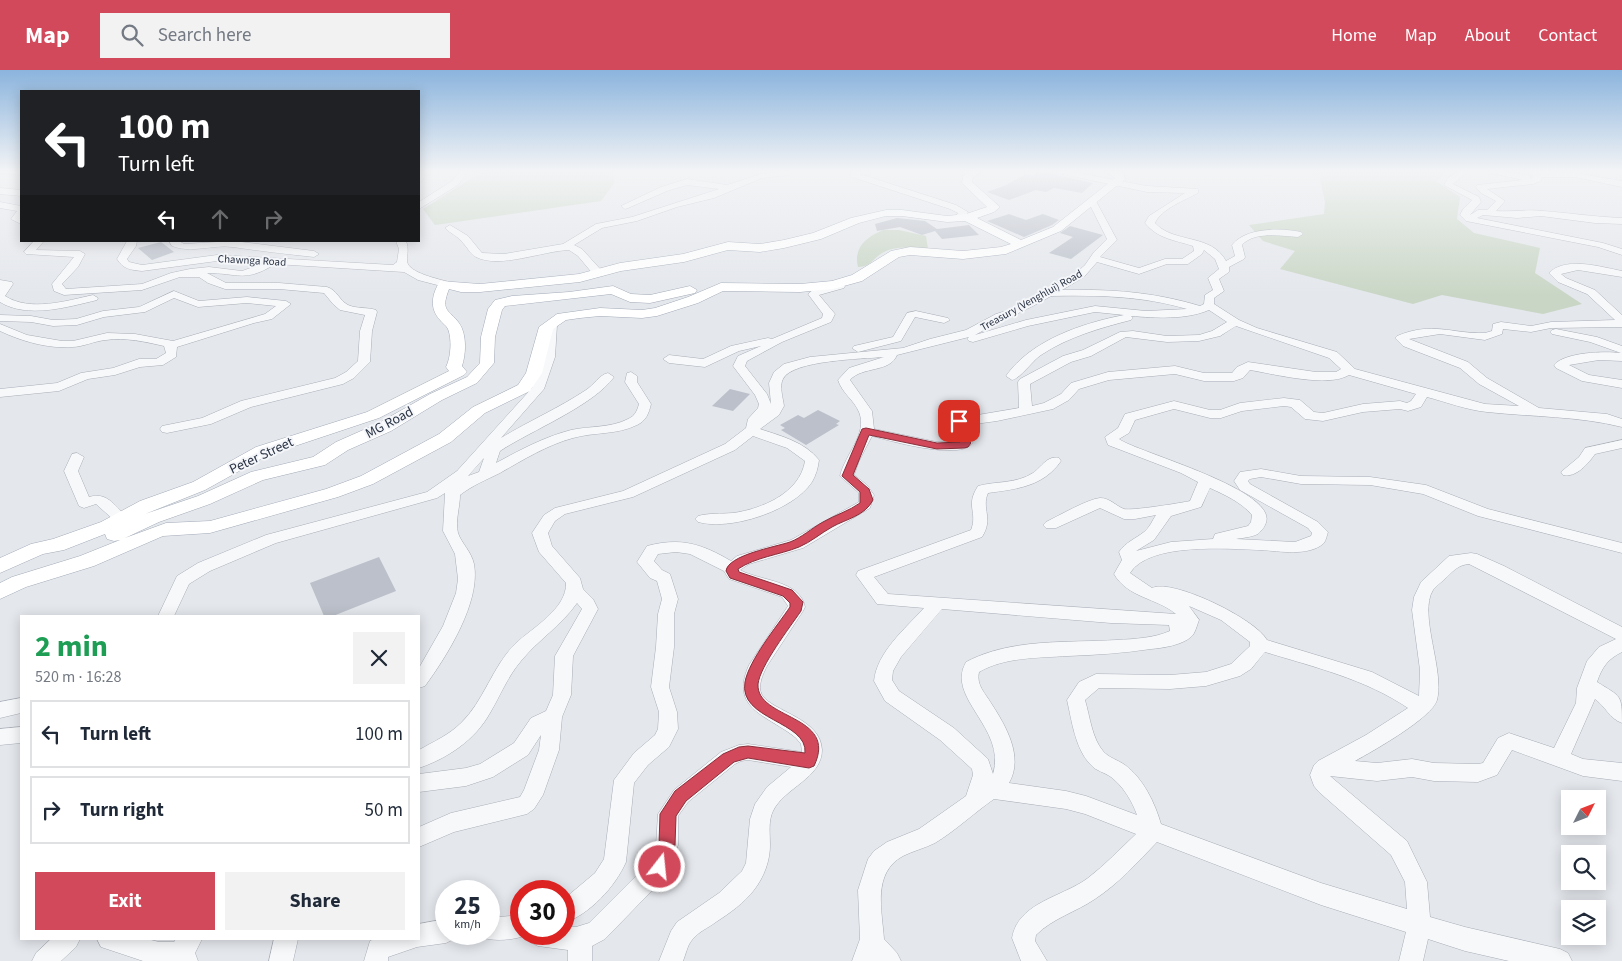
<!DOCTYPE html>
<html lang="en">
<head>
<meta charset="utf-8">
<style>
	:root { --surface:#fff; --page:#f2f2f3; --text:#1f2937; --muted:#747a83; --line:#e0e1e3; --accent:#d1495b }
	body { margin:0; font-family:"Source Sans 3",sans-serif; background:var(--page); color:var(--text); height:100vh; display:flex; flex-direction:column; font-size:19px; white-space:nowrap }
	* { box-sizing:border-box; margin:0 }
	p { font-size:16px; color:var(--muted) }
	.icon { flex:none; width:28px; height:28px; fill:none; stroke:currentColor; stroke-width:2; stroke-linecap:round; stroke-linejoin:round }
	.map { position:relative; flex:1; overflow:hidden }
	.side { position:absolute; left:20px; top:545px; width:400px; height:325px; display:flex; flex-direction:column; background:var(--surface); border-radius:0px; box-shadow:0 2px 12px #0003 }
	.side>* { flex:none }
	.banner { position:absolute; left:20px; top:20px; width:400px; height:152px; border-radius:0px; box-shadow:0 2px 12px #0003; background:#202124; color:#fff; overflow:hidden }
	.needle { width:32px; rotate:48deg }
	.tools { position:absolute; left:1561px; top:720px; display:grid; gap:10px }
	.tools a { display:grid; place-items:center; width:45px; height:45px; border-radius:0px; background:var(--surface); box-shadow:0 2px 12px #0003; font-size:25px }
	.speed { position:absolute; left:435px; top:810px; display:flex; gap:10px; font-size:25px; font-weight:700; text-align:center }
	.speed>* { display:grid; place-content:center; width:65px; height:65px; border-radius:50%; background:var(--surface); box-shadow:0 2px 12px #0003; line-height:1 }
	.speed small { font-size:12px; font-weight:400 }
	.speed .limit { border:8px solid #d22; background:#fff; color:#111 }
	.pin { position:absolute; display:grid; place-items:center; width:42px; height:42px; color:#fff; margin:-21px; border-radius:10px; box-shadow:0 2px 8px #0006 }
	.me { position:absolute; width:55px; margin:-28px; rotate:16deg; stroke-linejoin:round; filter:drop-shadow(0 0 4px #0008) }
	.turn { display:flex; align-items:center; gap:18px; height:105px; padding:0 15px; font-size:22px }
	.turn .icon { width:65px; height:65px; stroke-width:2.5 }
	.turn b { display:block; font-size:35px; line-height:42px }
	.lanes { display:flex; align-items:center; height:48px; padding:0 15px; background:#0003; justify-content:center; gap:25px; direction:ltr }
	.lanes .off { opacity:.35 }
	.round { display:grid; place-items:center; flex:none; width:52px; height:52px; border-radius:0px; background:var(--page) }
	.summary { display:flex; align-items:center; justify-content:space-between; height:85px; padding:0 15px }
	h1 { font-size:30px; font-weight:700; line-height:38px; color:#1e9e55 }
	.action { display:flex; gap:10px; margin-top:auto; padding:10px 15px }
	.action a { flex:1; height:58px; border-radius:0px; background:var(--accent); color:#fff; font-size:20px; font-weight:700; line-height:58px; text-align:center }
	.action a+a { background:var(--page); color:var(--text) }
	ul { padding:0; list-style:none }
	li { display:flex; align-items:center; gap:15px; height:68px; margin:0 10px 8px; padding:0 5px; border:2px solid var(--line); border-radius:0px }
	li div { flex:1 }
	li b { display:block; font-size:19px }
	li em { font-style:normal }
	header { display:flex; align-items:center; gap:30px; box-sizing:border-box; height:70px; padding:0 25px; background:var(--accent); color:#fff }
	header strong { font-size:24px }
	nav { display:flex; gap:28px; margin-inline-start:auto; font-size:18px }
	.search { width:350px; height:45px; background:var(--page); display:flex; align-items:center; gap:12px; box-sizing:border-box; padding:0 18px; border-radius:0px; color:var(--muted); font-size:19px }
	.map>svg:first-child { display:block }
	.green { fill:#c9d6c5 }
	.building { fill:#bbc0ca }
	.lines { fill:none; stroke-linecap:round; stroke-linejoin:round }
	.minor-casing { stroke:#a9aeb7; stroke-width:1 }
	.major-casing { stroke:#a3abb8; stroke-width:1 }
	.minor { fill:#f7f8fa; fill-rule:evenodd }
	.major { fill:#fff; fill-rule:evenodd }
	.route { fill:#d1495b; stroke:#882f3b }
	.labels { text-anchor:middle; stroke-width:4; stroke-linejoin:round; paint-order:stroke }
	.far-street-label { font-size:11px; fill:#2b3445; stroke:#f4f6f9 }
	.street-label { font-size:14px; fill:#2b3445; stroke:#f4f6f9 }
</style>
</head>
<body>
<header>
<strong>Map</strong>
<div class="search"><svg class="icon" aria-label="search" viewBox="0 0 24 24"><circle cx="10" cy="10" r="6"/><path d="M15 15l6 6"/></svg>Search here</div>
<nav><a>Home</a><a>Map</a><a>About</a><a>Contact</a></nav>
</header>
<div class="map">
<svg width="1622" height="891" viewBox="0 0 1622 891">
	<rect width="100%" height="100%" fill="#e4e7ec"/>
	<!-- green -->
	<path class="green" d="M483,101H612L615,112L601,131L435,155L423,139Z
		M1302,101H1448L1436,111L1460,127L1457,149L1474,163L1540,178L1535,203L1582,234L1543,244L1442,225L1413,234L1280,199L1295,181L1263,171L1249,155L1324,144L1325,132L1319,104Z
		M883,160H899L926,166L928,179C914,178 897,175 884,182C872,188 873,196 858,197C853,177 867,167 883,160Z"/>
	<!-- building -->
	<path class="building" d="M1035,101H1051L1057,105L1093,113L1082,123L1054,118L1046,122L1036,120L1009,130L987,122L1006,115L1026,104L1034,106Z
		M1009,144L1026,150L1043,144L1059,150L1052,155L1024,167L987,151Z
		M897,148L925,151L937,159L969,155L979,165L942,169L935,161L922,165L900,157L877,161L875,154Z
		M1070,156L1103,165L1071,189L1049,183L1073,167L1060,163Z
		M161,172L174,182L152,190L138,178Z
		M730,319L750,324L733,341L712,336Z
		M818,340L840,351L836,354L839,355L806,375L781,360L785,358L780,355L798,345L804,348Z
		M379,487L396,521L333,546H324L310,513Z"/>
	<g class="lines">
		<!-- minor casing -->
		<g class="minor-casing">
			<path id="minor" d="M0,101H21V104L0,103Z
				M419,101H426L423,110L419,113Z
				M460,101H468L458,115L419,139V132L452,111Z
				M787,101H795L789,105L762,108L714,128L677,137L637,151L602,158L574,175L582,179L601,200V204H593L578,186L569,180C543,181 499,199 476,187C470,184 468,178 463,173C458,166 451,164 445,158L450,155L468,166L482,183L504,184L563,174L596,154L632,147L719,119L687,115L667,121L628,138L625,139L621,136L661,117L687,109L727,115L761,104Z
				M854,101H862L860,104L956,135L968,142L963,150H957L955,148L958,143L950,139L852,107L851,105Z
				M1053,101H1068L1147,116L1198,119V123C1185,130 1161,139 1155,153C1174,174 1211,163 1226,191L1235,186L1232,175C1246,157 1281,158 1301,162L1303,164L1298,167C1282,166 1254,161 1242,175L1245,187L1244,189L1229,197V202L1219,209L1224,221L1214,228V234L1239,250L1257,258L1337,282L1355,299L1485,334L1519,336L1479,314L1460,298L1403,276L1395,268L1397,266C1433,251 1451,264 1485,263L1492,261L1493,254L1501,252L1531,256L1551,252L1615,250L1587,224L1558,212L1549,203C1566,186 1601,197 1622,201V207L1578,200L1561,204L1566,208L1595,220L1622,245V257L1551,258L1531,262L1503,259L1502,264L1485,270L1440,264L1409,269L1468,292L1487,308L1539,338L1607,344L1622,349V357C1578,346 1533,347 1487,342C1467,340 1446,332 1427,327L1421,337L1408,341L1400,339L1363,342L1323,351L1305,349L1291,337L1284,336L1242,341L1221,348H1210L1174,339L1135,350L1129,363L1119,369C1136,382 1284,421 1265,455C1264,458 1260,462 1258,464C1252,467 1242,468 1236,469L1295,472L1311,466L1312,463L1308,458L1240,420L1234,411L1240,402L1261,399L1301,406L1370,407L1426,415L1488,439L1622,473V483L1478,446L1423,424L1370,415L1301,414L1261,407L1250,409L1248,411L1250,414L1318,452L1328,462C1327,465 1326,470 1324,473C1309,487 1279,481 1261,480C1228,479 1149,472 1130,503L1152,518C1172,508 1256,549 1267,570L1372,602L1419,626L1420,600L1412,540L1414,527L1421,512L1449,486L1471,483L1477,484L1504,496L1622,557V582C1608,589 1602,597 1597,612C1621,627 1622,624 1622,653C1610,649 1605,636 1595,629L1571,684L1583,689L1622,693V711L1583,706L1512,680L1497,705L1478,712L1434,711L1412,707L1377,711L1330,706L1407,771L1427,812L1430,847L1465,857L1560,879L1568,883L1572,891H1509L1465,881L1428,869L1423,891H1399L1406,862L1321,835L1157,772C1138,792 1118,814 1095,829C1076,842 1053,848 1036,865L1035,871L1047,891H1021L1012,868C1018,832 1063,827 1088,808C1105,795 1120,779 1136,764L1085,744L1066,739L994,729C974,743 955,761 935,773C925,778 913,781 903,786C872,803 882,840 884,869L897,883L901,891H852L860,869L858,820L868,789L874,781L887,772L919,759L966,726L973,705L972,699L940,670L885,631L874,611C877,582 905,559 924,538L877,534L856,505L858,501L971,460C978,442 965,436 978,416C996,411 1016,414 1033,403C1042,397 1047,385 1059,388L1061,391C1043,417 1016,419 988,423C981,439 994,448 982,467L874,507L888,524L1176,544C1157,528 1128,528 1114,504L1122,490L1119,482C1126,472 1135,469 1144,462C1150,457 1152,451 1156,445L1135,449H1124L1100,438L1056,458H1046L1043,455L1046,452C1058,446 1088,429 1100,428C1110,428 1116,436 1124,439C1131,441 1181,433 1190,431L1198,412L1181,403L1108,375L1105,367L1118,358L1125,344L1174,331L1210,340H1220L1240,333L1284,328L1300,330L1314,342L1323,343L1363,334L1400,331L1407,333L1411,331L1416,324L1349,305C1328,318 1274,304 1250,300L1243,308L1234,311H1204L1175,304L1109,310L1079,319L1069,330L1053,339L997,351L960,356L973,373C960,391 891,371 872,366L859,391L854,405L867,415L874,425L870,438L803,478L749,494L740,500C760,511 800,510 805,537L803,541L767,596C763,604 757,616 762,625C773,642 821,648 822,680C822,708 784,718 773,741C768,751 770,764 770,775C770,791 764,807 754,820C744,833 730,843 716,852C708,858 698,862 692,870C687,876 686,884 683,891H659L671,861L677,852L719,823L742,801L746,793L750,749L755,734L767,717L791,697L748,690L741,691L735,694L688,732L678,746V775L668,804L605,869L592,876V891H568V880L538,876L530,872L527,865C514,870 494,872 481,867L479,864H489V848L521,845V864H564V857H576L589,853L651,791L656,775L658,744L674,720L721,682L739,675L748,674L802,682L801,674L796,668C768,645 729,640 749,595L788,536L782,527L729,509L724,501L690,484L676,482L658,484L654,491L662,500L670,504L678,529L674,544V577L669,617L677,642L678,659L669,677L648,695L634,713L626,792C615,817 590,844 564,853V829L595,803L604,789L614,710L634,683L655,665L658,659L659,642L651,617L656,577L658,544L662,529L657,511L650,508L637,492L647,476C681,467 702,474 731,491L737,486L791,470L859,432V423L840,406C845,384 868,364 859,342C854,330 842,323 838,310L849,298L884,287C863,289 792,290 783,309C779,316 783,328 784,336L779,345L760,359C781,366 805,372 819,390C818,398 816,405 812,412C793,441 730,461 698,452L695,449L698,446C709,443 721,444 733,443C762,439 800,423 805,391L787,378L753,366L735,380L633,427L565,444L555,451L548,463L552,476L580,508L583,519L593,529L598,539L573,586L571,625L562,647L559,680L543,725L534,739L527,744L454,762L419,777V757L451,743L520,727L524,720L539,680L541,665L528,685L493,707L466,716L419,722V704L466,698L480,694L514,673L531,648L546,641L553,625L555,586L582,539L577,533C561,556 538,570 521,591C508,606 500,626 490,643C475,670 448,688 419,698V680C433,672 449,665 461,653C484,631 492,597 515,574C532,558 567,539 566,513L539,482L532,463L544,445L555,438L623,421L725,374L746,358L748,349L758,338L759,334L755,325L733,296L738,286L761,276L739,281L705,297L669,293L663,289L669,285L703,289L731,276L768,268L772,269L822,248L823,244L808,224L814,219L840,213L845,216L844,218L819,225L835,244L831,252L782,272L747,291L745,296L767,324L771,334L769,313L774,302L784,294L810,287L903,278L930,269L966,260L996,244L1016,238L1076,203L1085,195L1094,182L1107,169L1088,131L1089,129L1092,128L1096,131L1117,170L1100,187L1139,198L1165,189H1182L1194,181L1193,176C1175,170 1158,169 1145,153L1149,146L1185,123L1147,122L1057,103ZM1204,180L1215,189L1219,199L1208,208L1213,220L1205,225L1204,234L1200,236C1154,222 1110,219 1062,220L1084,207L1097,192L1139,204L1167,194H1188L1202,184ZM1051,226C1098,225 1143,226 1187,239L1146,241L1095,236L1026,250L975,265C1001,250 1026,241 1051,226ZM1209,240L1227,252L1212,261L1199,265L1167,266L1133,261L1120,262L1083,280L1063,286L1020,309L1018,312L1019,338L948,350L946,356L958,371L937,372L874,359L872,341L850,310C862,296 890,303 897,285L969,267L967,269L969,271L973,272L1028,256L1095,242L1124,245C1083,253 1031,270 1006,306L1012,310C1021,308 1032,291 1041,285C1068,267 1100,258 1131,250L1133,248L1131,246C1156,248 1186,250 1209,240ZM1236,256L1329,288L1341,299L1336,302H1316L1248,292L1237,297L1232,303H1204L1175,296L1108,302L1071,313L1061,324L1044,333L1032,336L1030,314L1071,292L1091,286L1126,267L1167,272L1199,271L1220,266ZM1210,418C1225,425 1241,432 1252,445L1251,452L1248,456L1215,464L1213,469L1171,472L1136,481L1154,470L1171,446L1201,437ZM1469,494L1616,569L1599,577L1587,591L1577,618L1576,633L1554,678L1509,663L1498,668L1483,693L1478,694L1434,693L1412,689L1377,693L1355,691C1373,681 1432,648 1437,630C1445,600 1418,544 1433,520C1437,515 1443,511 1447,507C1455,499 1459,495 1469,494ZM1189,536L1221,550L1250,572V576L1231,594L1206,602L1170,605L1096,604L1079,612L1067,630C1072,651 1075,679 1091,695C1096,701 1104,702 1111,707C1123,716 1132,731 1137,745L1086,726L1066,721L1009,713C1024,687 1006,656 991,633C985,623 976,615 979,602C1005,587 1038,588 1068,586C1096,585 1124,583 1151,579C1163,578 1182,575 1191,567C1195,564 1197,555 1199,550ZM942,539L1111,553L1169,555L1170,561C1154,568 1135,569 1117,570C1067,573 1011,568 966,592C945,628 1007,658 993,704L988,689L954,658L899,621L892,610L893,601L901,587ZM1265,582C1314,597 1365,609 1408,638L1366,665L1318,691L1314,695L1310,705L1314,716L1319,722L1391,785L1405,812L1407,839L1321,813L1161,754C1155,733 1143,708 1125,695C1118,690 1109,688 1103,681C1092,668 1090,647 1085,630L1099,618L1170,619L1206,616L1240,606L1251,599Z
				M1459,101H1468L1453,114L1479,127L1481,132L1470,145L1478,140H1487L1496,131L1481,123L1476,117L1477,115L1523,110L1491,103L1490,101H1504L1530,106L1531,109L1533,106L1527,101L1575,103L1622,111V117L1575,107H1542L1541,111L1533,114L1487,119L1505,131L1496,141C1512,142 1528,139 1543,141C1570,143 1595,147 1622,148V154L1595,153L1541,146L1517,148L1483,145L1477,148L1603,173L1622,179V185L1598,177L1466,151L1460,145L1463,139L1472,130L1444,115L1448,108Z
				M0,118L21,120V126L0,124Z
				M0,132L21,136V154L11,149L17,141L0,138Z
				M34,171H44L36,180L80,181L85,184L78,197L62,214L66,219L142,214L171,203L190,199L209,197L242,201L262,194L217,191L142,201C131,200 123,199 117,189L127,171H137L136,176L127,189L129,192L142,195L217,185L393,195L397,192L399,179L396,171H406C409,179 407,184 407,191C408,203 439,209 449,212L450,214L445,217L418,210L404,202L275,194C245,213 238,203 207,203L226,213H279L327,217C337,220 339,230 348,235C357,239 367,237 376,240L377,242L372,261L370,292L354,308L343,314L251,337L211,354L167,363L162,362L160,359L162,356L202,348L241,331L335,308L346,302L358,291L360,261L365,245L340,240L333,234L324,223L279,219H225L208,213L199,207H180L142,220L64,225L54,221L52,214L74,187L26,184L24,182Z
				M169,171H179L184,174L233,171L314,181L319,184L314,187C287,184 260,181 233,177C212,174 192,184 172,176Z
				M0,210L12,212L13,214L5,226C30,242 66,231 93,225L98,228L97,230C68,237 27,249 0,232Z
				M174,221L199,231L247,227L286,231L291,234L272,249L254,253L177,277L176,287L163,295L140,297L115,305L88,309L59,321L0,327V319L57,313L81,303L113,298L139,289H156L166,283L164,276C146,272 125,267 106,270C94,271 83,277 72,277C48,279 21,271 0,261V254L27,265L62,271H73L107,263L135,264L173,271L265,244L276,236L247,233L198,237L174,228L145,242L104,247L77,255L53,256L31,252L0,251V245L31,246L53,250L76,249L103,241L139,237Z
				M916,241L948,248L950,250L944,253L915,247L901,271L858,282L852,278L854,276L893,267L907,243Z
				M551,252L557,255L555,287L544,319L501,368C529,351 559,338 586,320C594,315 599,305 608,303L614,307C593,336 532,360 500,381L496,393C520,380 544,367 571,360C589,356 611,358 628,349C635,346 637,341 639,334L625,312L627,303L631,302L637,306V312L651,334C649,343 646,351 637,355C617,365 594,362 573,368C547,375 523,390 500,403C486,410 473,415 460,425C460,437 455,451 458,463C462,474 471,481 474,494C481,532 447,586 425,616L419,618V598L443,556L456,523L458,509L455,484L443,461L445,423L437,428L276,473L210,501L189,514L174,546H158L177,506L198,493L266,465L427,422L457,401L532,318L543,287L545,255ZM484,388L479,402L468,406Z
				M1556,259L1597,267L1622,276V291L1599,290L1569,295L1589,305L1622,310V318L1582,311L1556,298L1554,295C1565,282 1605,281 1621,283L1590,272L1552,264L1550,262L1552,260Z
				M1622,370V378L1595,384C1588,394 1576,408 1563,405L1561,402L1579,387L1585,378Z
				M77,383L84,387L78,401L89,427C107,422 113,434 126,446L129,449L126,452H116L96,434L84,438L79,436L64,401L72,384Z
				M21,628V643L0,648V632Z
				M21,657V673L0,675V659Z
				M446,849V864H456L454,869L446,873L417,877L388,887V891H364L370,871L374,869H419V854Z
				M51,869H80L76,877L61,891H32L36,883Z
				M97,869H147L159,872H174L176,869H202L195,883L198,891H143L101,877Z
				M274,869H298L293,891H269Z"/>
		</g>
		<!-- major casing -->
		<g class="major-casing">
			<path id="major" d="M970,101H982L973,107L972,112L1000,137L994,142L977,148L1021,170L1053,157L1115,108L1105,101H1118L1123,103L1125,109L1061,161L1006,184L963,189L910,185L899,187L862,211L833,219L800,222L723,221L698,233L657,246L642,248L600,246L580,248L566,250L553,259L542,303L530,321L485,343L451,372L373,414L338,427L210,463L163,466L94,496L26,517L0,529V513L12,507L80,486L120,470L114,471L107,469L105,464L64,480L43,484L0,503V488L31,474L53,469L101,452L140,431L193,412L256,377L367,342L449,301L446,297C451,287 452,269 448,259C446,255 442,253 440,250C429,238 432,224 440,211L480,214L579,204L620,193L683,184L728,172L760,174L784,170L813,163L851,148L886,140H902L947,146L966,144L987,137L962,113L963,106ZM886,146H902L947,152L965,151L1011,174L1001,177L963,181L910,177L891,181L852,205L832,211L800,214L721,213L688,227L655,238L642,240L600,238L557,244L539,257L526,303L518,315L473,337L439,364L361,406L326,419L210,451L166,453L125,468L159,452L210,434L263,410L325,395L348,380L391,361L442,330L477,313L494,293L495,267L502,240L505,236L611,224L630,232L650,233L695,223L697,220L690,216L650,225L631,224L613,216L569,222L512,226L495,230L488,239L481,267L480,293L467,307L430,324L379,353L336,372L313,387L251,402L198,426L145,444L205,420L268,385L379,348L464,305L467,302L462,296C466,284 467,264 459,253C449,239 440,242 449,219L461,222H480L580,212L621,201L684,192L728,180L760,182L784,178L821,169L859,153Z"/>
		</g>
		<!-- minor -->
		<use href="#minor" class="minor"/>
		<!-- major -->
		<use href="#major" class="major"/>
	</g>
	<!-- sky -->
	<linearGradient id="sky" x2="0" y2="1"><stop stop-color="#8bb4dd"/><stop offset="0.45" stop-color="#f3f4f6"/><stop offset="1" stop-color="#f3f4f6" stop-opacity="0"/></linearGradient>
	<rect width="1622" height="225" fill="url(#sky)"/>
	<!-- route -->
	<path class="route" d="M959,348L964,351L958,356L971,373L968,377L964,378L937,379L869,365L853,405L869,419L873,430C865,446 846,449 832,457C821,463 811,472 799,477C779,485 756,487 738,499L739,502L792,520L803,532L801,541C790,557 760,596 758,614C756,650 839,644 814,696L809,698L748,688L734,692L686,731L676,746L675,775L666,803L660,805L654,803L652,797L659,775L660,744L675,721L723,684L739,677L748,676L805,683C808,651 738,650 745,612C749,590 777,556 790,537V533L783,526L730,508L726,501C728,485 775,477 790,472C801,468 812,458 823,452C835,445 849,441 860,433V422L842,406L862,359L866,358L937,373L960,372L948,356L950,351Z"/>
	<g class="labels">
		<!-- far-street labels -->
		<g class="far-street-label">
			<text transform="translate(252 190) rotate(3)" y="4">Chawnga Road</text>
			<text transform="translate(1031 230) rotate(-29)" y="4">Treasury (Venghlui) Road</text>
		</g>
		<!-- street labels -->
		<g class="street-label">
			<text transform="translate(389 352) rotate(-28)" y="5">MG Road</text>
			<text transform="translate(261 385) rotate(-25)" y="5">Peter Street</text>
		</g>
	</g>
</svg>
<div class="tools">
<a><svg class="needle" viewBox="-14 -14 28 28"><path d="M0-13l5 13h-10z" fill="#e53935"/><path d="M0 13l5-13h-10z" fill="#747a83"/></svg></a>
<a><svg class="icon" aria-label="search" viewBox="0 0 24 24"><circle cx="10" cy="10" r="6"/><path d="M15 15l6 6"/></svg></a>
<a><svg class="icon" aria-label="layers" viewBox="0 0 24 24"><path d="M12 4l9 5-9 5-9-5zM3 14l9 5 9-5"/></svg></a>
</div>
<div class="speed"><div>25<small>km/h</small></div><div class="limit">30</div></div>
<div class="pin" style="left:959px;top:351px;background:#d93025"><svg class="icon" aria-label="arrive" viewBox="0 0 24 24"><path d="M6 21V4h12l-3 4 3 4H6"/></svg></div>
<svg class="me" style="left:660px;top:797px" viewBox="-20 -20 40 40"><circle r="17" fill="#d1495b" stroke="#fff" stroke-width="3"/><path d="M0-11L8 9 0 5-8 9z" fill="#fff"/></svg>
<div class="banner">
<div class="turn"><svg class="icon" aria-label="left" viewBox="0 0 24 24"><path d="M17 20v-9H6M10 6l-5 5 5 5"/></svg><div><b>100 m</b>Turn left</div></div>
<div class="lanes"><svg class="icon" aria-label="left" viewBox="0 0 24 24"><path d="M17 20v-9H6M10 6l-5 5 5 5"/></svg><svg class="icon off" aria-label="ahead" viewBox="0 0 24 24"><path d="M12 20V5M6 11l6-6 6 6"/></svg><svg class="icon off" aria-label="right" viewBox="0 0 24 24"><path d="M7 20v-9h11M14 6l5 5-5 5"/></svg></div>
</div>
<section class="side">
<div class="summary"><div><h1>2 min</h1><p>520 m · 16:28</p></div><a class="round"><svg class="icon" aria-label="close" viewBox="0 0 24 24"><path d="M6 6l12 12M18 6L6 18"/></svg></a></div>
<ul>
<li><svg class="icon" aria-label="left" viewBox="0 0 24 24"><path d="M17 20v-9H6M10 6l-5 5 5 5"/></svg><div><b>Turn left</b></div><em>100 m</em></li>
<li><svg class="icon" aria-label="right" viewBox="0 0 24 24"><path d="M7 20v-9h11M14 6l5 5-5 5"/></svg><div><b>Turn right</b></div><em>50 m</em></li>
</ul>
<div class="action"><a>Exit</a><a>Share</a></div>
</section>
</div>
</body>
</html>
